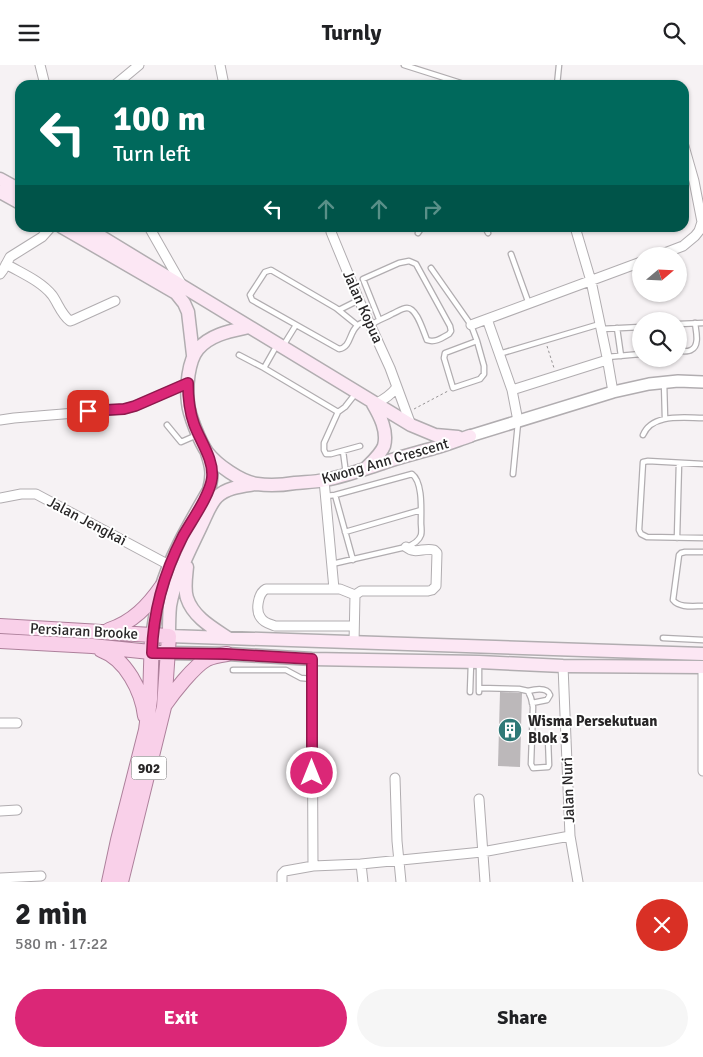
<!DOCTYPE html>
<html lang="en">
<head>
<meta charset="utf-8">
<style>
	:root { --surface:#fff; --page:#f6f6f6; --text:#202124; --muted:#757577; --accent:#db2777 }
	body { margin:0; font-family:Signika,sans-serif; background:var(--page); color:var(--text); height:100vh; display:flex; flex-direction:column; font-size:19px; white-space:nowrap }
	* { box-sizing:border-box; margin:0 }
	p { font-size:16px; color:var(--muted) }
	.icon { flex:none; width:28px; height:28px; fill:none; stroke:currentColor; stroke-width:2; stroke-linecap:round; stroke-linejoin:round }
	.map { position:relative; height:817px; overflow:hidden }
	.sheet { display:flex; flex-direction:column; background:var(--surface); flex:1 }
	.sheet>* { flex:none }
	.top-card { position:absolute; left:15px; top:15px; width:674px; height:152px; border-radius:15px; box-shadow:0 1px 4px #0004; background:#00695c; color:#fff; overflow:hidden }
	.needle { width:32px; rotate:71deg }
	.tools { position:absolute; left:632px; top:182px; display:grid; gap:10px }
	.tools a { display:grid; place-items:center; width:55px; height:55px; border-radius:50%; background:var(--surface); box-shadow:0 1px 4px #0004; font-size:25px }
	.pin { position:absolute; display:grid; place-items:center; width:42px; height:42px; color:#fff; margin:-21px; border-radius:10px; box-shadow:0 2px 8px #0006 }
	.me { position:absolute; width:55px; margin:-28px; rotate:0deg; stroke-linejoin:round; filter:drop-shadow(0 0 4px #0008) }
	.turn { display:flex; align-items:center; gap:18px; height:105px; padding:0 15px; font-size:22px }
	.turn .icon { width:65px; height:65px; stroke-width:2.5 }
	.turn b { display:block; font-size:35px; line-height:42px }
	.lanes { display:flex; align-items:center; height:48px; padding:0 15px; background:#0003; justify-content:center; gap:25px; direction:ltr }
	.lanes .off { opacity:.35 }
	.round { display:grid; place-items:center; flex:none; width:52px; height:52px; border-radius:26px; background:var(--page) }
	.headline { display:flex; align-items:center; justify-content:space-between; height:85px; padding:0 15px }
	h1 { font-size:30px; font-weight:700; line-height:38px }
	.action { display:flex; gap:10px; margin-top:auto; padding:10px 15px }
	.action a { flex:1; height:58px; border-radius:30px; background:var(--accent); color:#fff; font-size:20px; font-weight:700; line-height:58px; text-align:center }
	.action a+a { background:var(--page); color:var(--text) }
	header { display:flex; justify-content:space-between; align-items:center; height:65px; padding:0 15px; background:var(--surface); font-size:22px; font-weight:700 }
	.map>svg:first-child { display:block }
	.building { fill:#bcb8ba }
	.lines { fill:none; stroke-linecap:round; stroke-linejoin:round }
	.service-casing { stroke:#b1adb0; stroke-width:7 }
	.minor-casing { stroke:#b1adb0; stroke-width:11 }
	.tertiary-casing { stroke:#b1adb0; stroke-width:14 }
	.secondary-casing { stroke:#b1adb0; stroke-width:15 }
	.primary-casing { stroke:#ad809b; stroke-width:16 }
	.path { stroke:#979495; stroke-width:1; stroke-dasharray:2.5 2.5; stroke-linecap:butt }
	.service { stroke:#fff; stroke-width:4.5 }
	.minor { stroke:#fff; stroke-width:9 }
	.tertiary { stroke:#fff; stroke-width:11 }
	.secondary { stroke:#fce7f4; stroke-width:12 }
	.primary { stroke:#f9d0e9; stroke-width:14 }
	.route-casing { stroke:#8e194d; stroke-width:12 }
	.route { stroke:#db2777; stroke-width:9 }
	.labels { text-anchor:middle; stroke-width:4; stroke-linejoin:round; paint-order:stroke }
	.shield { fill:#fff; stroke:#686768; stroke-width:1 }
	.shield-label { font-size:14px; font-weight:bold; fill:#282627 }
	.street-label { font-size:15px; fill:#282627; stroke:#fff }
	.poi-label { font-size:15px; font-weight:bold; fill:#282627; stroke:#fff; text-anchor:start }
</style>
</head>
<body>
<header><svg class="icon" aria-label="menu" viewBox="0 0 24 24"><path d="M4 6h16M4 12h16M4 18h16"/></svg>Turnly<svg class="icon" aria-label="search" viewBox="0 0 24 24"><circle cx="10" cy="10" r="6"/><path d="M15 15l6 6"/></svg></header>
<div class="map">
<svg width="703" height="817" viewBox="0 0 703 817">
	<rect width="100%" height="100%" fill="#f6f2f4"/>
	<!-- building -->
	<path class="building" d="M500,627L522,628L520,702L498,701Z"/>
	<g class="lines">
		<!-- service casing -->
		<g class="service-casing">
			<path id="service" d="M404,0L467,20
				M557,20L559,0
				M485,162L488,168
				M418,168L422,162
				M511,189L529,239
				M431,203L471,260L477,276L484,301V309L480,314L453,323L444,293L445,288L477,276
				M339,245L359,235
				M679,259L703,258
				M357,260L336,243L271,205L265,207L250,230L252,235L339,284C351,282 349,268 357,261C359,258 365,257 368,255
				M371,260C378,255 385,253 392,249C397,247 402,243 407,243C417,243 423,266 427,275C435,278 442,273 449,269L451,266L450,261L416,199L409,196L399,198L363,214L379,254
				M617,263L621,291
				M601,264L641,262
				M283,281L296,260
				M679,286C682,286 688,287 691,285C700,281 696,266 695,258
				M499,289L600,259
				M239,290L264,303L338,347L345,342L356,328
				M607,292L641,289
				M264,303L277,280
				M664,317L665,353
				M338,347L324,378V385L326,389H331L360,381
				M167,360L181,377L197,370
				M643,370C652,348 684,353 703,353
				M343,386L346,409
				M703,399L648,396L643,397L639,465L641,469L647,472L703,473
				M513,409L518,358
				M335,430L353,495
				M325,431L335,430L412,409C423,417 421,445 421,458C421,461 422,466 421,470C419,476 412,480 406,482L332,499
				M345,467L421,445
				M677,473L679,398
				M703,487H685L681,488L679,490L673,535C679,543 693,541 703,541
				M663,573L703,575
				M233,605H286L301,613L312,614
				M479,623L519,624L528,626L531,633L533,642L531,699L533,703L548,702L549,700L548,673
				M528,626C536,624 547,622 550,630L547,635L532,638
				M470,627L471,598
				M479,627V599"/>
		</g>
		<!-- minor casing -->
		<g class="minor-casing">
			<path id="minor" d="M40,0L45,20
				M220,0L224,20
				M115,20L139,0
				M149,162L182,220
				M332,162L331,167L359,235L390,303L411,360
				M575,162L591,216L607,292L613,327
				M657,191L683,181L695,171L699,166L702,157L694,116L684,81
				M6,199C21,208 41,216 52,230C58,238 61,249 70,256L73,255L115,236
				M0,209L3,205L10,192L42,172L51,162
				M487,254L512,325L518,356
				M471,260L641,197
				M512,325L607,295
				M375,339C385,334 391,330 397,322
				M0,355L14,353L124,344L135,341L188,318
				M324,415L334,524
				M0,433L21,429H36L169,500
				M355,530L361,526H428L432,525L436,521L437,488L434,485C423,482 416,490 406,482
				M354,561H275C270,559 264,558 261,553C255,546 258,528 266,524H340L355,530
				M354,578L355,530
				M312,594L313,801
				M563,601L570,771L578,817
				M703,602V706
				M0,658H17
				M395,713L397,776L401,817
				M479,734L485,817
				M0,746L17,745
				M361,799L363,817
				M0,813L41,811
				M282,817V809L285,806L313,801L361,799L482,787L570,771"/>
		</g>
		<!-- tertiary casing -->
		<g class="tertiary-casing">
			<path id="tertiary" d="M470,371L613,327L649,319L678,316L703,317"/>
		</g>
		<!-- secondary casing -->
		<g class="secondary-casing">
			<path id="secondary" d="M0,114L20,125
				M0,127L20,138
				M62,162L176,228L184,238L188,247L193,290
				M85,162L411,360L435,370L458,372
				M249,262C231,266 211,269 198,284C188,296 186,323 188,338C189,350 200,377 207,387C217,400 241,417 257,419C270,421 283,420 295,418C305,417 315,417 325,415C345,411 364,404 383,398C400,392 417,388 434,383C446,380 458,375 470,371
				M366,403C372,397 381,389 384,381C388,366 380,351 373,339
				M256,419C243,421 227,422 217,432C210,439 206,451 202,459C190,485 175,512 170,541C169,551 169,561 169,571L703,589
				M187,502C186,512 184,524 187,533C193,552 213,563 228,573
				M152,570C155,556 156,541 160,527C170,491 190,458 209,425C213,410 212,403 207,388
				M168,588L227,589L312,594L479,597L563,601L703,602"/>
		</g>
		<!-- primary casing -->
		<g class="primary-casing">
			<path id="primary" d="M0,561L169,571L164,642L121,817
				M109,565C133,557 148,541 162,521
				M0,576L92,581L160,588
				M101,585C126,594 142,626 145,651
				M164,641C173,628 194,601 207,594C213,591 220,590 227,589
				M109,817L118,775L146,665L150,634L152,570"/>
		</g>
		<!-- path -->
		<path class="path" d="M547,281L554,303
			M414,344L448,326"/>
		<!-- service -->
		<use href="#service" class="service"/>
		<!-- minor -->
		<use href="#minor" class="minor"/>
		<!-- tertiary -->
		<use href="#tertiary" class="tertiary"/>
		<!-- secondary -->
		<use href="#secondary" class="secondary"/>
		<!-- primary -->
		<use href="#primary" class="primary"/>
	</g>
	<g class="lines">
		<!-- route casing -->
		<g class="route-casing">
			<path id="route" d="M88,346L124,344L135,341L188,318C188,334 189,345 194,359C200,376 214,394 212,413C210,430 192,455 183,471C164,508 153,546 152,588L226,589L312,594V708"/>
		</g>
		<!-- route -->
		<use href="#route" class="route"/>
	</g>
	<!-- icons -->
	<defs>
		<g id="building-disc" transform="scale(1.25)"><circle r="9.5" fill="#2f7977" stroke="#fff"/><path d="M-4-6H4V6H1V3H-1V6H-4ZM-2.5-4.3h1.7v1.8h-1.7ZM.8-4.3h1.7v1.8H.8ZM-2.5-1h1.7V.8h-1.7ZM.8-1h1.7V.8H.8Z" fill="#fff"/></g>
	</defs>
	<g fill-rule="evenodd">
		<use href="#building-disc" x="510" y="665"/>
	</g>
	<g class="labels">
		<!-- shield labels -->
		<rect class="shield" x="131.5" y="691.5" width="35" height="23" rx="4"/>
		<g class="shield-label">
			<text x="149" y="708">902</text>
		</g>
		<!-- street labels -->
		<g class="street-label">
			<text transform="translate(363 242) rotate(66)" y="5">Jalan Kopua</text>
			<text transform="translate(385 396) rotate(-16)" y="5">Kwong Ann Crescent</text>
			<text transform="translate(87 456) rotate(28)" y="5">Jalan Jengkai</text>
			<text transform="translate(84 566) rotate(3)" y="5">Persiaran Brooke</text>
			<text transform="translate(568 725) rotate(-92)" y="5">Jalan Nuri</text>
		</g>
		<!-- poi labels -->
		<g class="poi-label">
			<text x="528" y="661">Wisma Persekutuan<tspan x="528" dy="17">Blok 3</tspan></text>
		</g>
	</g>
</svg>
<div class="tools">
<a><svg class="needle" viewBox="-14 -14 28 28"><path d="M0-13l5 13h-10z" fill="#e53935"/><path d="M0 13l5-13h-10z" fill="#757577"/></svg></a>
<a><svg class="icon" aria-label="search" viewBox="0 0 24 24"><circle cx="10" cy="10" r="6"/><path d="M15 15l6 6"/></svg></a>
</div>
<div class="pin" style="left:88px;top:346px;background:#d93025"><svg class="icon" aria-label="arrive" viewBox="0 0 24 24"><path d="M6 21V4h12l-3 4 3 4H6"/></svg></div>
<svg class="me" style="left:312px;top:708px" viewBox="-20 -20 40 40"><circle r="17" fill="#db2777" stroke="#fff" stroke-width="3"/><path d="M0-11L8 9 0 5-8 9z" fill="#fff"/></svg>
<div class="top-card">
<div class="turn"><svg class="icon" aria-label="left" viewBox="0 0 24 24"><path d="M17 20v-9H6M10 6l-5 5 5 5"/></svg><div><b>100 m</b>Turn left</div></div>
<div class="lanes"><svg class="icon" aria-label="left" viewBox="0 0 24 24"><path d="M17 20v-9H6M10 6l-5 5 5 5"/></svg><svg class="icon off" aria-label="ahead" viewBox="0 0 24 24"><path d="M12 20V5M6 11l6-6 6 6"/></svg><svg class="icon off" aria-label="ahead" viewBox="0 0 24 24"><path d="M12 20V5M6 11l6-6 6 6"/></svg><svg class="icon off" aria-label="right" viewBox="0 0 24 24"><path d="M7 20v-9h11M14 6l5 5-5 5"/></svg></div>
</div>
</div>
<section class="sheet">
<div class="headline"><div><h1>2 min</h1><p>580 m · 17:22</p></div><a class="round" style="background:#d93025;color:#fff"><svg class="icon" aria-label="close" viewBox="0 0 24 24"><path d="M6 6l12 12M18 6L6 18"/></svg></a></div>
<div class="action"><a>Exit</a><a>Share</a></div>
</section>
</body>
</html>
